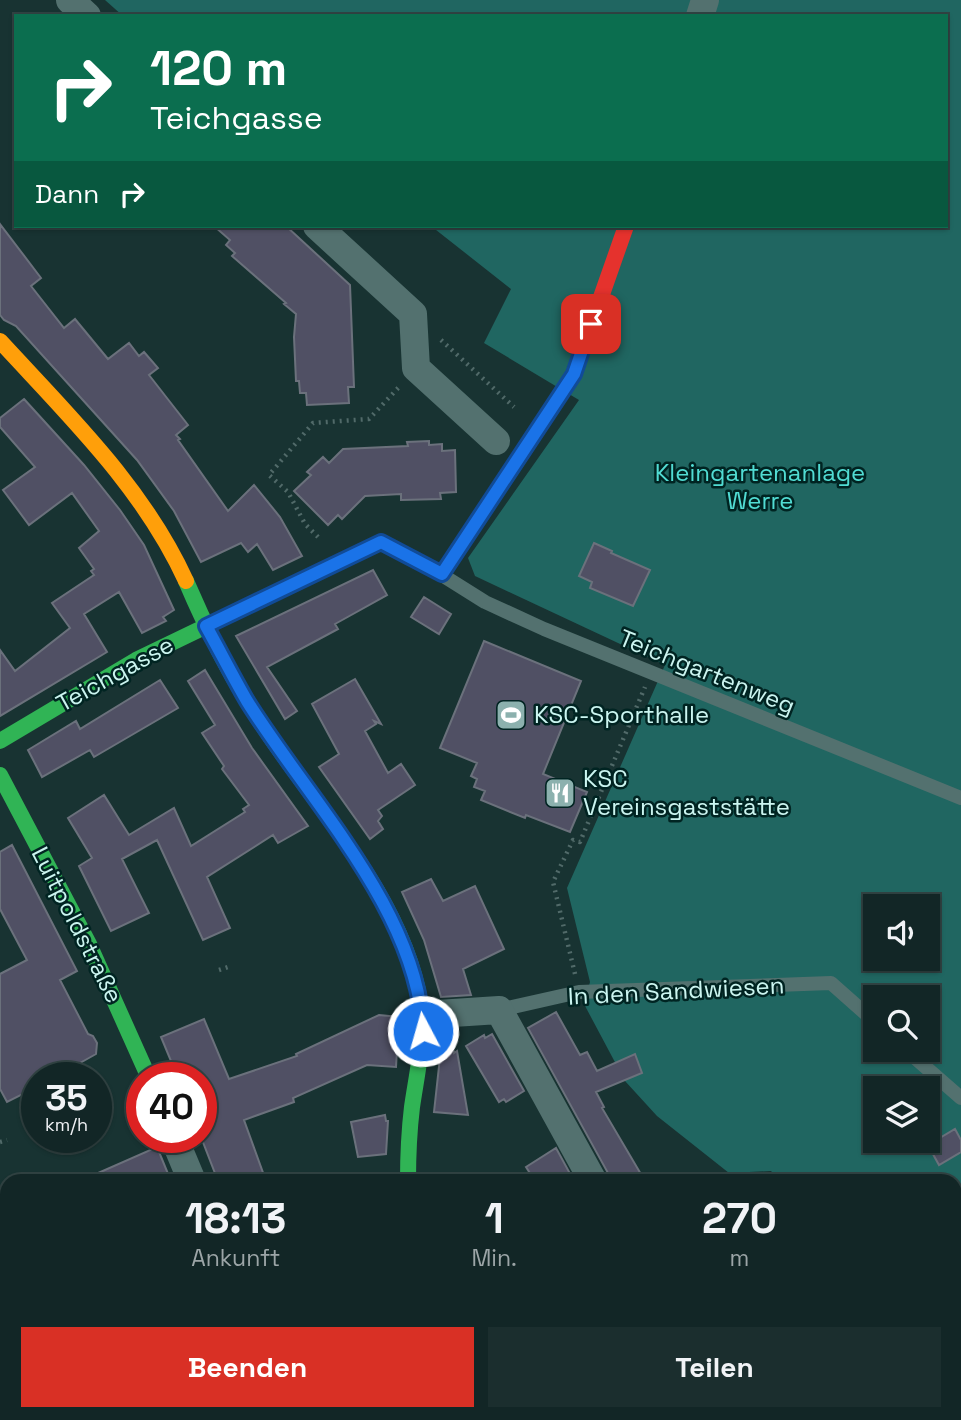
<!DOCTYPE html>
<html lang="de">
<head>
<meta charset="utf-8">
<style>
	:root { --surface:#122626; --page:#1b2e2e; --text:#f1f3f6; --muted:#9ca5a7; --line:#314343; --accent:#d93025 }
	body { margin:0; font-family:"Space Grotesk",sans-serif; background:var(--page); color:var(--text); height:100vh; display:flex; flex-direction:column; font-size:26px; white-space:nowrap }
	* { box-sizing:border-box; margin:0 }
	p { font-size:23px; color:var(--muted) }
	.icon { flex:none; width:38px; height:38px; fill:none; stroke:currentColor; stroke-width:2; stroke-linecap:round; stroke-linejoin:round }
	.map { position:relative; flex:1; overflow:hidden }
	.drawer { position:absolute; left:0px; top:1174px; width:962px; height:247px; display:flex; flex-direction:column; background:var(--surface); border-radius:21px 21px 0 0; box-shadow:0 2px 5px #0004,0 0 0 2px var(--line) }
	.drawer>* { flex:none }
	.banner { position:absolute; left:14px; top:14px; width:934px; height:214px; border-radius:0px; box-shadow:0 2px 5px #0004,0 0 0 2px var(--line); background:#0b6e4f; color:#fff; overflow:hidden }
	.controls { position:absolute; left:863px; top:894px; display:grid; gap:14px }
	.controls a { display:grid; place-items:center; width:77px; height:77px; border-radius:0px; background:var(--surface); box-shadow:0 2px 5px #0004,0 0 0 2px var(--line); font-size:35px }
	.speed { position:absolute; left:21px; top:1062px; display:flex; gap:14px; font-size:35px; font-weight:700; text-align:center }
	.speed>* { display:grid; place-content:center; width:91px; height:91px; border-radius:50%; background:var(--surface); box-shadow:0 2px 5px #0004,0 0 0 2px var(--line); line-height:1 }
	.speed small { font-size:18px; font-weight:400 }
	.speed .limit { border:10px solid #d22; background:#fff; color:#111 }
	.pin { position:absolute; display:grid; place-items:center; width:60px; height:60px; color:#fff; margin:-30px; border-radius:14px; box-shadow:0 4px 10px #0006 }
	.me { position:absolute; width:77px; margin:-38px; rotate:354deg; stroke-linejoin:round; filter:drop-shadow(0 0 5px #0008) }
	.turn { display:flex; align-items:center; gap:24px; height:147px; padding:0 21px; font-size:32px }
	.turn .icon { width:91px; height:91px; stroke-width:2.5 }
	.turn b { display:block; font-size:49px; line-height:60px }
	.then { display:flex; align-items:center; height:66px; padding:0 21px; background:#0003; gap:14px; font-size:26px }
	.eta { display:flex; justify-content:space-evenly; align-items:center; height:119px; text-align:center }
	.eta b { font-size:42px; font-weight:800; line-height:49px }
	.button { display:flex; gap:14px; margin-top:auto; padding:14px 21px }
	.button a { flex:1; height:80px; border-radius:0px; background:var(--accent); color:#fff; font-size:28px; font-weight:800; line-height:80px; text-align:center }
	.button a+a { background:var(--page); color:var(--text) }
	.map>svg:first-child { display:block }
	.green { fill:#206661; fill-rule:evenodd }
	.building { fill:#505064; stroke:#6b717c; stroke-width:2 }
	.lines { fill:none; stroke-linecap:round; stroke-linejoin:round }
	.path { stroke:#516a69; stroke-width:4.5; stroke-dasharray:2 5; stroke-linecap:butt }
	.lane { stroke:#53716f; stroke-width:14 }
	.street { stroke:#53716f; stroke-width:28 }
	.fast { stroke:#30b455; stroke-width:16 }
	.slow { stroke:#ff9f0a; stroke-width:16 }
	.jam { stroke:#e5322d; stroke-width:16 }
	.tram { stroke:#516a69; stroke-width:2 }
	.route-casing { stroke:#114b97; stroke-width:18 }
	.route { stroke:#1a73e8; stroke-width:12 }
	.labels { text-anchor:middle; stroke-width:5; stroke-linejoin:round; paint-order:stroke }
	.park-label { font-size:24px; fill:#51dcd3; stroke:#002422 }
	.street-label { font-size:24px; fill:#cbf5f0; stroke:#002422 }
	.poi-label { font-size:24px; fill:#cbf5f0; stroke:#002422; text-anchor:start }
</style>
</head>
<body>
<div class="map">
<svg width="961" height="1420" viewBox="0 0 961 1420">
	<rect width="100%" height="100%" fill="#183332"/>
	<!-- green -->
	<path class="green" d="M105,0H961V1420H913L909,1414H956V1181H780L771,1171L729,1173L657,1116L625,1081L584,1004L590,982L567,888L665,665L475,576L468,558L579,400L484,343L511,289L431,226H947V16H123ZM875,906H928V959H875ZM875,998H928V1050H875ZM875,1088H928V1141H875Z"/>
	<!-- building -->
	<path class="building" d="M0,224L41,278L31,286L64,328L75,319L108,359L129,343L139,356L144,352L158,368L149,375L188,425L176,435L180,439L178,440L228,511L254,485L280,517L302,556L273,570L257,544L248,552L241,543L201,562L174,511L137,460L16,326L4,320L0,315Z
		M214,226H286L350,285L354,387H348L349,403L307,405L306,393H300L299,381H296L294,337L296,314L284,304L286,303L232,256L235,253L226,245L230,240Z
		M24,399L84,465L120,510L144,545L174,610L163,617L166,621L142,633L119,592L84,614L107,652L0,716V650L15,671L70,628L52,603L94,575L91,571L94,569L79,548L99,531L72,493L29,525L3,490L35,467L0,427V418Z
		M429,441V445L442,444V451L455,450L456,492L440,493L441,499L401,500V494L365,496L342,519L338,515L328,525L294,491L311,475L307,472L323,457L329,463L343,449L408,446L407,442Z
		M594,543L612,551L611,553L650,570L633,606L590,588L592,582L579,576Z
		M373,570L387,595L335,624L338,629L267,667L297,711L285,719L236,636Z
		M424,597L451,614L439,634L411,617Z
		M484,641L581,681L543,774L587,792L570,832L526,815L525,818L481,800L485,791L474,787L477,779L471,776L477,763L440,748Z
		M205,670L252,748L308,826L278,843L273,835L207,877L230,928L203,940L157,840L122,859L149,913L111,931L79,866L92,858L68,818L104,795L129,835L174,808L191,846L245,812L243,809L249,805L222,769L224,766L202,733L215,725L188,681Z
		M355,679L381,724L374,721L376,724L365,731L388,773L401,764L415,785L378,810L382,816L378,821L383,829L370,839L319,767L339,754L312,704Z
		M160,680L178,708L94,757L90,750L42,777L28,750L76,721L80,729Z
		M12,845L77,971L60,980L88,1034L93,1036L97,1043L96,1054L53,1078H37V1087L7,1102L0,1089V974L27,960L0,909V852Z
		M431,879L443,901L475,886L504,949L463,969L471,995L441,997L424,940L402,892Z
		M556,1012L580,1055L587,1052L597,1071L635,1054L642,1073L596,1092L604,1107L602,1108L645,1181H610L608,1173L528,1028Z
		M379,1015L399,1017L396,1067L367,1065L293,1098L294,1102L244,1120L266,1181H218L201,1137V1078H178L161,1037L204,1019L229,1079L297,1056L296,1054Z
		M443,1030H449L454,1053L457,1051L468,1115L434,1112Z
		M492,1034L524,1091L506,1102L504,1099L499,1102L466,1046L484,1035L485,1038Z
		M385,1115L386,1121H388L386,1154L358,1157L351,1122Z
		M955,1129L961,1140V1152L939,1165L928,1145Z
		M157,1147L171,1181H80Z
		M556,1148L574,1181H535L526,1167Z"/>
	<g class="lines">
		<!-- path -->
		<path class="path" d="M441,340L514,407
			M318,537L305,524L288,492L269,475L313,423L369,419L399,387
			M219,970L228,967
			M575,974L553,882L573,840L580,842L645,687
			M0,1142L7,1140"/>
		<!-- lane -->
		<path class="lane" d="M442,575L485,602L544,629L961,798
			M499,1010L579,992L831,983L875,1022
			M906,1050L961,1098"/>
		<!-- street -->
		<path class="street" d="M70,0L87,16
			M700,16L705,0
			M317,226L413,314L416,368L496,441
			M422,1015L499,1010L593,1181
			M174,1138L192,1181
			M446,1414L447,1420
			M744,1414L747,1420"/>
		<!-- fast -->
		<path class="fast" d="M186,581C209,635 236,687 269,735C324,816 403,902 420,1001C426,1036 417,1072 412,1107C409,1132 408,1156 408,1181
			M0,741L136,660L381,542L442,574L519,458
			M0,775L89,944L149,1078
			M0,1383L7,1379
			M257,1414L258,1420"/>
		<!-- slow -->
		<path class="slow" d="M0,341C69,416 143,487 186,581"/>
		<!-- jam -->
		<path class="jam" d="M519,458L574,374L626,226"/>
		<!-- tram -->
		<path class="tram" d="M0,1379L7,1375
			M0,1391L7,1388
			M266,1414L267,1420"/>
	</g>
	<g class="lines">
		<!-- route casing -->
		<g class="route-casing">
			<path id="route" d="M423,1031C418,911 308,799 247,701C233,677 220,651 206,626L381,542L442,574L574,374L591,324"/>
		</g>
		<!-- route -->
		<use href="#route" class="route"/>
	</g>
	<!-- icons -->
	<defs>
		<g id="stadium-square" transform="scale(1.575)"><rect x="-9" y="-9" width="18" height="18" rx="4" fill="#8cb1ae" stroke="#002422"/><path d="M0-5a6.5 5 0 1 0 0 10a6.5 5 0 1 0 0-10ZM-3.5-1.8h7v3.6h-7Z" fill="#fff"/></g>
		<g id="restaurant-square" transform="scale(1.575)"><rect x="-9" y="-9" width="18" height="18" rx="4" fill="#8cb1ae" stroke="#002422"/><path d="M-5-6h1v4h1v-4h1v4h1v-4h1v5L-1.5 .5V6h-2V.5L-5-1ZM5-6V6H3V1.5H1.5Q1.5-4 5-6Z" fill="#fff"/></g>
	</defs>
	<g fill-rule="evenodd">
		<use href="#stadium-square" x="511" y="715"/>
		<use href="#restaurant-square" x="560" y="793"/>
	</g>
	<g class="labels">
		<!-- park labels -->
		<g class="park-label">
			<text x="760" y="481">Kleingartenanlage<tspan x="760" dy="28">Werre</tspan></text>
		</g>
		<!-- street labels -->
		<g class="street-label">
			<text transform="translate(707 672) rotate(22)" y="8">Teichgartenweg</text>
			<text transform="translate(115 674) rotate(-29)" y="8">Teichgasse</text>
			<text transform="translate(77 925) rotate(63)" y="8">Luitpoldstraße</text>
			<text transform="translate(676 991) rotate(-3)" y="8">In den Sandwiesen</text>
		</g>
		<!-- poi labels -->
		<g class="poi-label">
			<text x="534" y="723">KSC-Sporthalle</text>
			<text x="583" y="787">KSC<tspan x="583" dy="28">Vereinsgaststätte</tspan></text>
		</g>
	</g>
</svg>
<div class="controls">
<a><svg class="icon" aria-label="sound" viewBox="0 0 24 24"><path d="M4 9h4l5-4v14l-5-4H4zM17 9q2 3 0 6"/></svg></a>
<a><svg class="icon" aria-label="search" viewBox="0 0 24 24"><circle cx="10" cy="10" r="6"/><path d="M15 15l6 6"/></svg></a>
<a><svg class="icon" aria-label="layers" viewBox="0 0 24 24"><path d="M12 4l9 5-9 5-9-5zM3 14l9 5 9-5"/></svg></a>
</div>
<div class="speed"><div>35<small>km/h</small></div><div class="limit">40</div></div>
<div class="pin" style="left:591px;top:324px;background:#d93025"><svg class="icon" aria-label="arrive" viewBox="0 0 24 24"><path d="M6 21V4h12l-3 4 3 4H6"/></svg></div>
<svg class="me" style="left:423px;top:1031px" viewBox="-20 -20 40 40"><circle r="17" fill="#1a73e8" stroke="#fff" stroke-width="3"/><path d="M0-11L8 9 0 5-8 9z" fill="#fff"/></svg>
<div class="banner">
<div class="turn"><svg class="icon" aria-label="right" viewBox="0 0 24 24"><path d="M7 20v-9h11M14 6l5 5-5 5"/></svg><div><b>120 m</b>Teichgasse</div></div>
<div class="then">Dann<svg class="icon" aria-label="right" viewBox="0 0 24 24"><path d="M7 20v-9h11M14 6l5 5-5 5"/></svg></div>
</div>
<section class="drawer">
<div class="eta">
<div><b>18:13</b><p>Ankunft</p></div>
<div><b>1</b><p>Min.</p></div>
<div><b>270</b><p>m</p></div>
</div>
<div class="button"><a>Beenden</a><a>Teilen</a></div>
</section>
</div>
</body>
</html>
